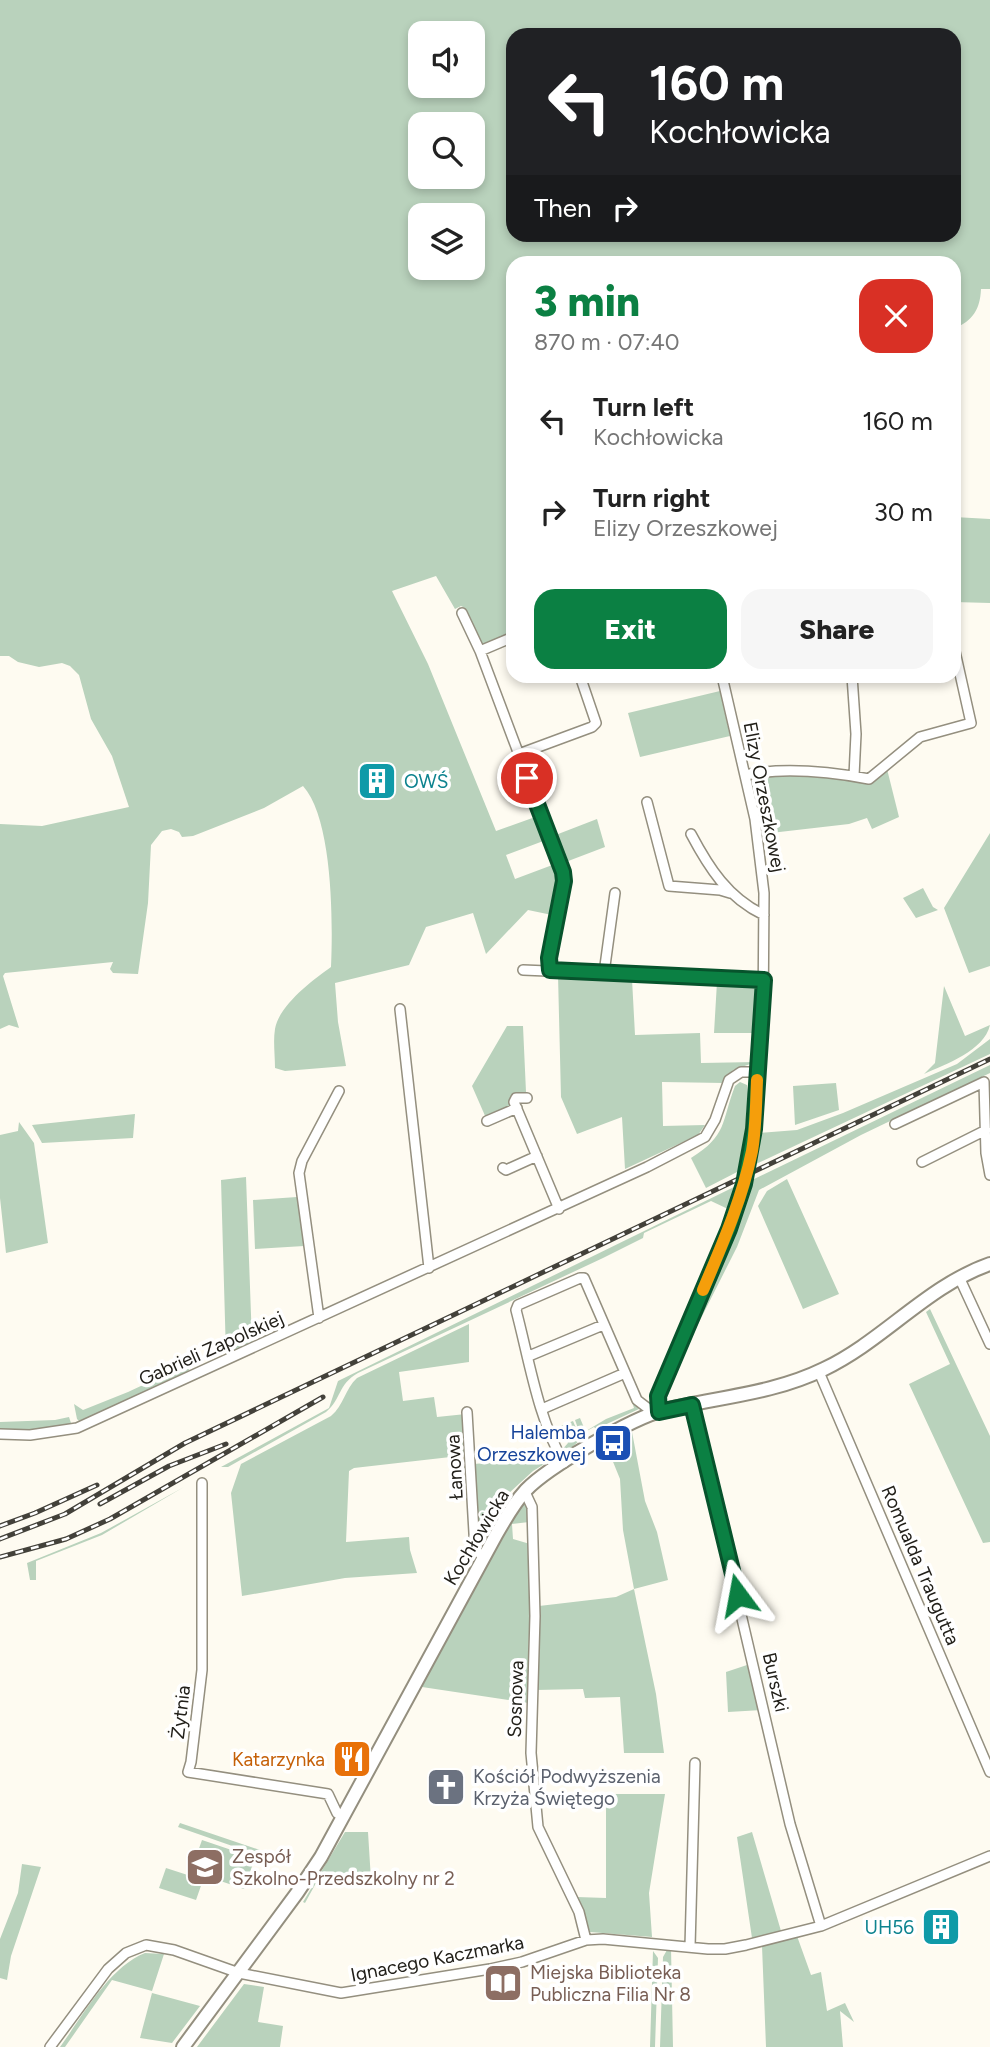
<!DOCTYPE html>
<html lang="en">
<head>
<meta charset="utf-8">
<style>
	:root { --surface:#fff; --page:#f6f6f6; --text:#222; --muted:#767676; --accent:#0b8043 }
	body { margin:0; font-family:Figtree,sans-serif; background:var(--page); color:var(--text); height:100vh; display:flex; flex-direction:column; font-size:26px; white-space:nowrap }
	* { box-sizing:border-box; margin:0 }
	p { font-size:23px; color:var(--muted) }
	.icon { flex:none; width:38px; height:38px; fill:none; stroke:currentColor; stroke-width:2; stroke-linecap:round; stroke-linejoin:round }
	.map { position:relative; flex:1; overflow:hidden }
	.sheet { position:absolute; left:506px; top:256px; width:455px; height:427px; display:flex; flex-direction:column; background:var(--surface); border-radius:21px; box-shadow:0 4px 10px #0003 }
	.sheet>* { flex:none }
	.guide { position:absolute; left:506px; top:28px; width:455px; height:214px; border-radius:21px; box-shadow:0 4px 10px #0003; background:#202124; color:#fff; overflow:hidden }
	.tools { position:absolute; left:408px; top:21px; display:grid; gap:14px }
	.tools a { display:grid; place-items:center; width:77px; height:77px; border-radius:14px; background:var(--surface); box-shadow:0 4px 10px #0003; font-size:35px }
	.pin { position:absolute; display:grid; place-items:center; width:60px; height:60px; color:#fff; margin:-30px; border:4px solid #fff; border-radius:50%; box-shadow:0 2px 7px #0007 }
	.me { position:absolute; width:77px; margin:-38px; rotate:347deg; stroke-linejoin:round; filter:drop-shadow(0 0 5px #0008) }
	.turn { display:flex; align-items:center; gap:24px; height:147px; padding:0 28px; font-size:32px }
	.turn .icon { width:91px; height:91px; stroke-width:2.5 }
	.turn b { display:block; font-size:49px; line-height:60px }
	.then { display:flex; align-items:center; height:66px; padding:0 28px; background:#0003; gap:14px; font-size:26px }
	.round { display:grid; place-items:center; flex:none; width:74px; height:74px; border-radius:21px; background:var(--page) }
	.head { display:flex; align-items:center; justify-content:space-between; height:119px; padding:0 28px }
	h1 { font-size:42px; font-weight:800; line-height:52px; color:var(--accent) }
	.cta { display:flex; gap:14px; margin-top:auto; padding:14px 28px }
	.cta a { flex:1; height:80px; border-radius:21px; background:var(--accent); color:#fff; font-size:28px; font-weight:800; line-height:80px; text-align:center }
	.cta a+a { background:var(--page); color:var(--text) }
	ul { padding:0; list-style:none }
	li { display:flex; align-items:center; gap:21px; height:91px; padding:0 28px }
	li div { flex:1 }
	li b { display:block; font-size:26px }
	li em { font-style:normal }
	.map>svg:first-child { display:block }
	.green { fill:#b9d2bc; fill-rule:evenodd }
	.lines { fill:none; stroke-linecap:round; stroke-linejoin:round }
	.street-casing { stroke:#948f7f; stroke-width:12 }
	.secondary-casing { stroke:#948f7f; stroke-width:16 }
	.street { stroke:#fff; stroke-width:9 }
	.secondary { stroke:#fff; stroke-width:12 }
	.rail-casing { stroke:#43413a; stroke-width:5 }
	.rail { stroke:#fff; stroke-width:2.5; stroke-dasharray:8; stroke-linecap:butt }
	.street-bridge-casing { stroke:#948f7f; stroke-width:12; stroke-linecap:butt }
	.street-bridge { stroke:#fff; stroke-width:9 }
	.route-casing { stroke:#07532c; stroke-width:18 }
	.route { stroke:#0b8043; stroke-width:12 }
	.slow { stroke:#f59e0b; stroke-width:12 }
	.labels { text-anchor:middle; stroke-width:7; stroke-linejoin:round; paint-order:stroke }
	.culture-label { font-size:19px; fill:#0d838f; stroke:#fff; text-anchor:start }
	.street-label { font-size:19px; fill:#22201a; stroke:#fff }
	.transit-label { font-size:19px; fill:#164399; stroke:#fff; text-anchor:end }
	.food-label { font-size:19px; fill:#c56008; stroke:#fff; text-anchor:end }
	.worship-label { font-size:19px; fill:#5b616d; stroke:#fff; text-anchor:start }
	.education-label { font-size:19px; fill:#785e54; stroke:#fff; text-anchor:start }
</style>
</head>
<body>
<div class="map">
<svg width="990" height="2047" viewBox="0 0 990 2047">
	<rect width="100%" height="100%" fill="#fefbf1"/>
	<!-- green -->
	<path class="green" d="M0,0H990V289H981C980,310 973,320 954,329V262H513V633L481,646L465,608L461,606L455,609L436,576L392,591L428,664L496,831L538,816L546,840L506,855L515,879L555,864L559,883L552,915L528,910L486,954L473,913L426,927L409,965L335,983L338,1022L346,1066L285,1071L275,1068C275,1055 273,1041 275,1029C279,1005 313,980 331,967C333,923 333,819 303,786L264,808L193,836L182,837L179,832L171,829L162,831L151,845L148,903L138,974L113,973L110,969L113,962L5,973L3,976L19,1028L9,1025L0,1029V824L42,826L129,807L112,756L91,719L79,675L70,666L62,663L39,667L18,662L9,656H0ZM420,33H472V86H420ZM513,35H954V234H513ZM420,124H472V177H420ZM420,215H472V268H420Z
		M954,517L990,519V603L954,602Z
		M720,691L730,736L640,757L628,713Z
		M887,769L899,817L872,829L867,818L849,824L762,834L750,778C790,771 831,778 871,782Z
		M597,819L605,847L563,863L553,836Z
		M990,833V966L969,973L944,908Z
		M923,888L933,907L938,910L916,918L903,898Z
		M558,975L632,979L635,1035L700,1033L701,1063L756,1062L733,1070L724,1083L662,1082L663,1126L705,1125L698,1135L625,1169L622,1117L577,1134L561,1097Z
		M717,982L759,984L755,1033H714Z
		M944,986L965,1036L990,1025C984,1051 946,1064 924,1074L935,1063Z
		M507,1026H523L526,1092L511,1096L510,1100L512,1107L486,1118L472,1086Z
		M990,1039V1054L756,1164L760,1133L797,1130L843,1113L957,1064Z
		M990,1065V1073L861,1135L759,1190L737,1247L691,1338L686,1340L733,1233L752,1180Z
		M740,1082L747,1085L748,1094L743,1158L739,1171L706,1188L691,1158C728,1135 721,1122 735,1086Z
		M836,1083L839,1110L795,1125L793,1086Z
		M135,1114L133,1138L42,1143L32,1125Z
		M19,1122L34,1143L48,1243L6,1253L0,1198V1135L18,1131Z
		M246,1177L252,1342L226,1355L221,1180Z
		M787,1179L839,1294L803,1309L758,1206L767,1191Z
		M734,1187L728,1209L711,1201L644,1233L643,1238L603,1258L358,1373C337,1385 342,1399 326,1412L228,1467H221L329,1408L338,1381Z
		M297,1197L304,1246L255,1249L253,1200Z
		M930,1309L990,1436V1542L983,1543L909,1384L950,1364L926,1312Z
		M469,1324V1362L399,1372L403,1401L434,1397L437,1417L466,1414L468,1455L354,1468L349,1471L346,1542L409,1537L410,1550L417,1573L345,1578L242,1596L231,1493L241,1464L331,1416C344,1405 345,1389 357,1378Z
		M190,1363L189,1370L184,1376L79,1421L77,1419L74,1404L83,1410L128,1392Z
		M631,1399L639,1409L596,1429L594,1427L585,1432L586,1435C578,1440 570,1453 560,1452L568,1443L561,1426L565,1424L572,1439L573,1437L568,1423L573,1421L579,1435L580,1434L575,1420L580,1418L585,1430L581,1434L606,1419L634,1408Z
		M69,1417L71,1423L69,1425L31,1430L0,1429V1422L55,1420Z
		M632,1432L645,1501L657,1532L668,1580L634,1589L656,1694L664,1753H624L620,1697L585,1698L583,1689L536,1690L539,1606L616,1597L634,1589L623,1530L620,1479L607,1447Z
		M553,1457L554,1458L533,1471L508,1494L480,1541L477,1536L474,1464Z
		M184,1487L102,1535L36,1561V1580H30L27,1563L101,1533Z
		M525,1502L529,1509V1522L512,1524L513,1539L530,1544L528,1703L422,1687L519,1506Z
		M750,1664L762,1710L728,1712L726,1672Z
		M606,1794H665L649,1893L652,1937L590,1932L577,1897L606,1898Z
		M180,1823L266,1852L264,1857L178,1827Z
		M345,1832H368L371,1880L316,1883L305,1903L303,1902Z
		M752,1832L781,1931L752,1938L737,1837Z
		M202,1840L255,1858L244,1889L191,1871Z
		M22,1864L41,1867L11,1956L7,1980L0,1978V1939L18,1893Z
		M166,1868L203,1880L196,1900L159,1888Z
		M797,1936L811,1975L821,1972L827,2011L845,2003L854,2022L840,2011L843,2047H766L762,1946Z
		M671,1948L673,2047H660L663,1957L667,1950Z
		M653,1951L658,1958L655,2047H650Z
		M145,1953L164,1954L152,1991L112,1980L65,2047H60C82,2017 109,1967 145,1953Z
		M244,1984L264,1987L258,2022L283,2026L280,2047H197Z
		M152,1993L200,2006L172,2043L140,2038Z"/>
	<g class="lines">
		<!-- street casing -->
		<g class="street-casing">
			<path id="street" d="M462,613L480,651L563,872L564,881L549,958L550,970
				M480,651L513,637
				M722,676L755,819L764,893L763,1022L752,1150
				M852,676L856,734L854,776
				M519,754L592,727L596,723L580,676
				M745,775C784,767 831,772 869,779L920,737L971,723L954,647
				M647,802L669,886L720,890L730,893
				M691,834C709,868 728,898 764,915
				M523,970L764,980
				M604,973L615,893
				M400,1009L429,1268
				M527,1098H516L514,1102L559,1209
				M487,1121L517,1108
				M895,1124L984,1082L986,1153L990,1175
				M922,1162L986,1130
				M503,1168L506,1170L537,1156
				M959,1277L990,1344
				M319,1318L299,1173L302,1161L339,1091
				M529,1356L603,1325
				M819,1372L990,1772
				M692,1405L790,1824L821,1926
				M542,1409L625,1373
				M467,1412L475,1550L484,1557
				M659,1412L658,1397L736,1207
				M0,1434L30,1435L77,1428L647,1167L705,1137L715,1120L729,1080L741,1072H758
				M564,1463C538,1419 529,1359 516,1310L518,1305L580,1278H584L637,1400L654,1413
				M202,1483V1670L191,1762L188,1772L328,1794L337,1813L344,1817
				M525,1492L532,1507L535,1616L531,1753L538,1827L579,1912L586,1940
				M690,1947L695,1763
				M50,2047L108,1969L126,1953L146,1945L174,1950L239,1973L341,1993L490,1969L522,1962L586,1940L603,1939L708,1949H725L746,1945L821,1926L990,1856"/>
		</g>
		<!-- secondary casing -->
		<g class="secondary-casing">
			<path id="secondary" d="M183,2047L297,1893L321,1857L496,1535C505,1519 514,1503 526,1490C548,1467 632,1418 664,1410C718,1397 773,1394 824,1369C883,1341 927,1286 990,1264"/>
		</g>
		<!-- street -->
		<use href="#street" class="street"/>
		<!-- secondary -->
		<use href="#secondary" class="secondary"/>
		<!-- rail casing -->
		<g class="rail-casing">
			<path id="rail" d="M100,1504L169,1466L226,1444
				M0,1526L35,1513L97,1485
				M0,1539L65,1514L185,1443L990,1059
				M0,1557L66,1539L110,1519L323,1397"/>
		</g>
		<!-- rail -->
		<use href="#rail" class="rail"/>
		<!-- street-bridge casing -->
		<g class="street-bridge-casing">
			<path id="street-bridge" d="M736,1207L752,1150"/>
		</g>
		<!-- street-bridge -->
		<use href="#street-bridge" class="street-bridge"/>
	</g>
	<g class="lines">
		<!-- route casing -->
		<g class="route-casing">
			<path id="route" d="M527,778L563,872L564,881L549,958L550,970L764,980L754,1129L744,1184L729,1229L658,1396L659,1412L692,1405L738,1595"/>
		</g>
		<!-- route -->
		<use href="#route" class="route"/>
		<!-- slow -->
		<path class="slow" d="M703,1290C722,1245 742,1200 752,1151C756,1128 756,1104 757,1080"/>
	</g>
	<!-- icons -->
	<defs>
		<g id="building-square" transform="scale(2.0125)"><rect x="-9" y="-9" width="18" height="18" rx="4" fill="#0f9aa8" stroke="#fff"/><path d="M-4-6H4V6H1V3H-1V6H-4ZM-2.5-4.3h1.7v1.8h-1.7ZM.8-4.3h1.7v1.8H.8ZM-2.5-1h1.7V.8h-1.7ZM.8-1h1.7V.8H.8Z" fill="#fff"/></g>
		<g id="bus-square" transform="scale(2.0125)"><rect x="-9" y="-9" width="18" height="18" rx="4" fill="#1a4fb4" stroke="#fff"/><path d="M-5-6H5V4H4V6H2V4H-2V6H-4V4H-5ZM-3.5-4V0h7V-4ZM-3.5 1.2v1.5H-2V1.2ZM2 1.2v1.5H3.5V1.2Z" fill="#fff"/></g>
		<g id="restaurant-square" transform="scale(2.0125)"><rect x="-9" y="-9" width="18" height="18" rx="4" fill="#e8710a" stroke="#fff"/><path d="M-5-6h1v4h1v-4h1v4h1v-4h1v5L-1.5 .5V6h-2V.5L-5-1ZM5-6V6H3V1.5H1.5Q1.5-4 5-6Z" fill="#fff"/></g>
		<g id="church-square" transform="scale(2.0125)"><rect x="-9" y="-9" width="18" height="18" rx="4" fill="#6b7280" stroke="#fff"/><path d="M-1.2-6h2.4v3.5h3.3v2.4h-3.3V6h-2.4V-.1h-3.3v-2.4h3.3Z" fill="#fff"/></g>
		<g id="school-square" transform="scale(2.0125)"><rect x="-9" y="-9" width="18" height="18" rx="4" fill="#8d6e63" stroke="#fff"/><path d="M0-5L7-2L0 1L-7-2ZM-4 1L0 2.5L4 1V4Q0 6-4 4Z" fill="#fff"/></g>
		<g id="library-square" transform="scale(2.0125)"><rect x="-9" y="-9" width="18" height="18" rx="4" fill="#8d6e63" stroke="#fff"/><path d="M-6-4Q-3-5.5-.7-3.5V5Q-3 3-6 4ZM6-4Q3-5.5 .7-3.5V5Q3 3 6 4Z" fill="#fff"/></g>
	</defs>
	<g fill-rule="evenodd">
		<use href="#building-square" x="377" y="781"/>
		<use href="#bus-square" x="613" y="1443"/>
		<use href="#restaurant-square" x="352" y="1759"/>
		<use href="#church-square" x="446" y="1787"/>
		<use href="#school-square" x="205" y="1867"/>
		<use href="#building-square" x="941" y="1927"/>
		<use href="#library-square" x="503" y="1983"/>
	</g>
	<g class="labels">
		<!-- culture labels -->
		<g class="culture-label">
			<text x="404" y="788">OWŚ</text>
			<text x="914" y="1934" text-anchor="end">UH56</text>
		</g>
		<!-- street labels -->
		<g class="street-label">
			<text transform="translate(765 797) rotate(79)" y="7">Elizy Orzeszkowej</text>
			<text transform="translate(211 1348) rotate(-24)" y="7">Gabrieli Zapolskiej</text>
			<text transform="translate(454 1467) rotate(-93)" y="7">Łanowa</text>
			<text transform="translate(476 1537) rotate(-59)" y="7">Kochłowicka</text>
			<text transform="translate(921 1565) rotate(67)" y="7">Romualda Traugutta</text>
			<text transform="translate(776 1682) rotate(77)" y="7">Burszki</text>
			<text transform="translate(515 1699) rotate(-88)" y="7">Sosnowa</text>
			<text transform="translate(180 1712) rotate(-83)" y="7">Żytnia</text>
			<text transform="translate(437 1958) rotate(-11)" y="7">Ignacego Kaczmarka</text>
		</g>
		<!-- transit labels -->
		<g class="transit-label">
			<text x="586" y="1439">Halemba<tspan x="586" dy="22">Orzeszkowej</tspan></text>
		</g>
		<!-- food labels -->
		<g class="food-label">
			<text x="325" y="1766">Katarzynka</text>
		</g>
		<!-- worship labels -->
		<g class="worship-label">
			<text x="473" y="1783">Kościół Podwyższenia<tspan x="473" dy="22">Krzyża Świętego</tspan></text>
		</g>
		<!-- education labels -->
		<g class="education-label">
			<text x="232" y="1863">Zespół<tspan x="232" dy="22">Szkolno-Przedszkolny nr 2</tspan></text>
			<text x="530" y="1979">Miejska Biblioteka<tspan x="530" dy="22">Publiczna Filia Nr 8</tspan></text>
		</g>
	</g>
</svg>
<div class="tools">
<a><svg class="icon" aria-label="sound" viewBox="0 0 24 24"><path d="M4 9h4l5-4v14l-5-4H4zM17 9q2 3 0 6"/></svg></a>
<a><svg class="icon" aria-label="search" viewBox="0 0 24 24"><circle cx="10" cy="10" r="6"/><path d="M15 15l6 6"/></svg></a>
<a><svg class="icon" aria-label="layers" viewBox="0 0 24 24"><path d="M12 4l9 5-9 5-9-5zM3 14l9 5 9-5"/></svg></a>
</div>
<div class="pin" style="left:527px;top:778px;background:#d93025"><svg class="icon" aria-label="arrive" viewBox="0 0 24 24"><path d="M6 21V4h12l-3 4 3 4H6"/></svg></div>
<svg class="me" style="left:738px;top:1595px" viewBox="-20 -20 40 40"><path d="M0-17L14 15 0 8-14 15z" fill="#0b8043" stroke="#fff" stroke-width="4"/></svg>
<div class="guide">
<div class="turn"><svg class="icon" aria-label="left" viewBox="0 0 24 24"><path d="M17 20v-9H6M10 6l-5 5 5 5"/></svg><div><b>160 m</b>Kochłowicka</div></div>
<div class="then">Then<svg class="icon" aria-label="right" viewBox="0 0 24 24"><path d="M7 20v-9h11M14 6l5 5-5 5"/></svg></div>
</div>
<section class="sheet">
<div class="head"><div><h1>3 min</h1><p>870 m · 07:40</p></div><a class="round" style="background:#d93025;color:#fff"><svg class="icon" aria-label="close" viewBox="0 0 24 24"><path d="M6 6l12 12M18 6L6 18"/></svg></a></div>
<ul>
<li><svg class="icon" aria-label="left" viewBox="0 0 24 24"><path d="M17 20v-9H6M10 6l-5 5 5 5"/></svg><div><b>Turn left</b><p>Kochłowicka</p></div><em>160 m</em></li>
<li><svg class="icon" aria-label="right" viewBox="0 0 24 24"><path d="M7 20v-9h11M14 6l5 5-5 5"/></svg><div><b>Turn right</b><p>Elizy Orzeszkowej</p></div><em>30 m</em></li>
</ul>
<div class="cta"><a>Exit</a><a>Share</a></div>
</section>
</div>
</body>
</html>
